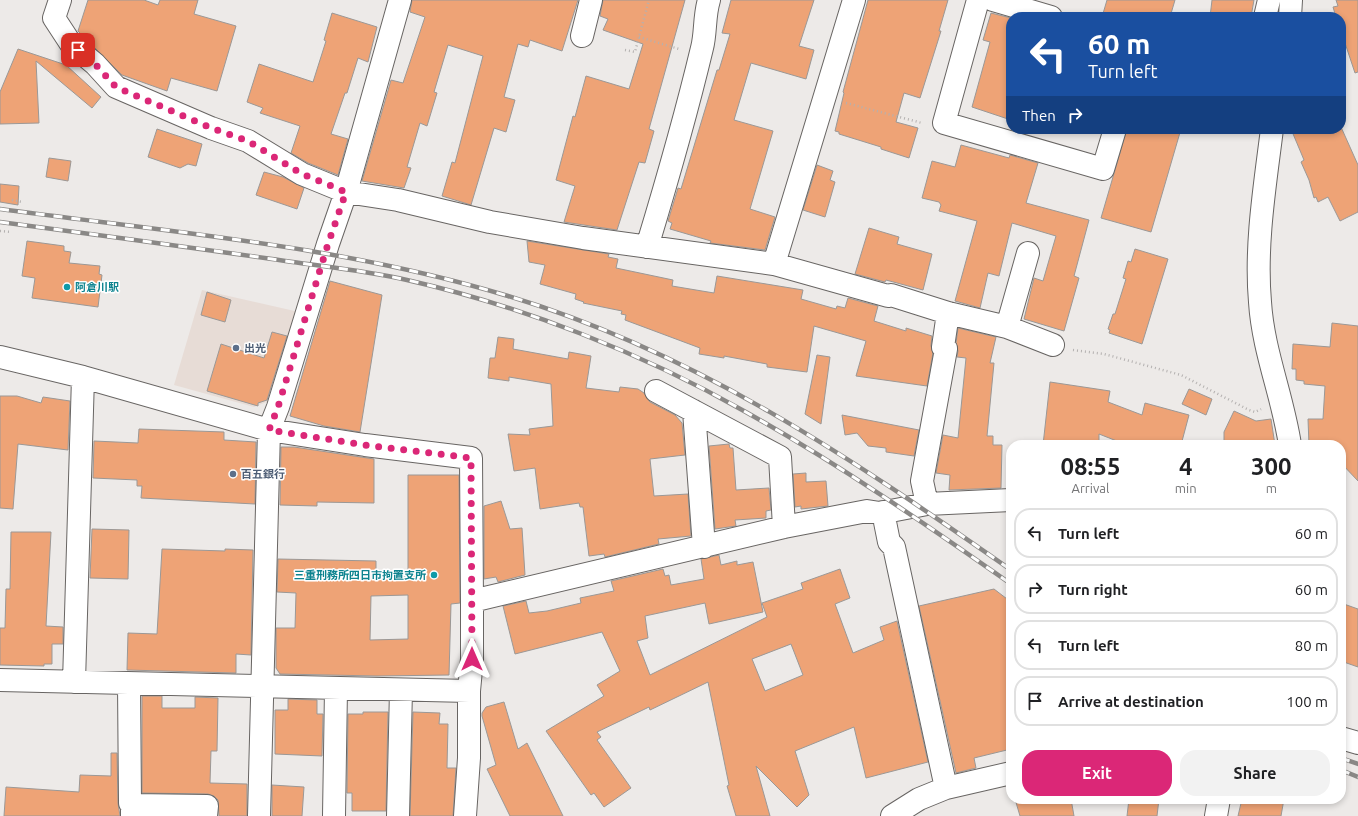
<!DOCTYPE html>
<html lang="en">
<head>
<meta charset="utf-8">
<style>
	:root { --surface:#fff; --page:#f2f2f2; --text:#202124; --muted:#757577; --line:#e0e0e0; --accent:#db2777 }
	body { margin:0; font-family:Ubuntu,"Noto Sans JP",sans-serif; background:var(--page); color:var(--text); height:100vh; display:flex; flex-direction:column; font-size:15px; white-space:nowrap }
	* { box-sizing:border-box; margin:0 }
	p { font-size:13px; color:var(--muted) }
	.icon { flex:none; width:22px; height:22px; fill:none; stroke:currentColor; stroke-width:2; stroke-linecap:round; stroke-linejoin:round }
	.map { position:relative; flex:1; overflow:hidden }
	.details { position:absolute; left:1006px; top:440px; width:340px; height:364px; display:flex; flex-direction:column; background:var(--surface); border-radius:16px; box-shadow:0 2px 6px #0003 }
	.details>* { flex:none }
	.banner { position:absolute; left:1006px; top:12px; width:340px; height:122px; border-radius:16px; box-shadow:0 2px 6px #0003; background:#1a4fa0; color:#fff; overflow:hidden }
	.pin { position:absolute; display:grid; place-items:center; width:34px; height:34px; color:#fff; margin:-17px; border-radius:8px; box-shadow:0 2px 6px #0006 }
	.me { position:absolute; width:44px; margin:-22px; rotate:0deg; stroke-linejoin:round; filter:drop-shadow(0 0 3px #0008) }
	.turn { display:flex; align-items:center; gap:14px; height:84px; padding:0 16px; font-size:18px }
	.turn .icon { width:52px; height:52px; stroke-width:2.5 }
	.turn b { display:block; font-size:28px; line-height:34px }
	.then { display:flex; align-items:center; height:38px; padding:0 16px; background:#0003; gap:8px; font-size:15px }
	.eta { display:flex; justify-content:space-evenly; align-items:center; height:68px; text-align:center }
	.eta b { font-size:24px; font-weight:600; line-height:28px }
	.cta { display:flex; gap:8px; margin-top:auto; padding:8px 16px }
	.cta a { flex:1; height:46px; border-radius:16px; background:var(--accent); color:#fff; font-size:16px; font-weight:600; line-height:46px; text-align:center }
	.cta a+a { background:var(--page); color:var(--text) }
	ul { padding:0; list-style:none }
	li { display:flex; align-items:center; gap:12px; height:50px; margin:0 8px 6px; padding:0 8px; border:2px solid var(--line); border-radius:16px }
	li div { flex:1 }
	li b { display:block; font-size:15px }
	li em { font-style:normal }
	.map>svg:first-child { display:block }
	.built { fill:#e7dcd6 }
	.building { fill:#eea376; stroke:#9b9896; fill-rule:evenodd }
	.lines { fill:none; stroke-linecap:round; stroke-linejoin:round }
	.minor-casing { stroke:#686563; stroke-width:24 }
	.path { stroke:#b4b1b0; stroke-width:2.5; stroke-dasharray:1 3; stroke-linecap:butt }
	.minor { stroke:#fff; stroke-width:22 }
	.rail-casing { stroke:#8a8886; stroke-width:4.5 }
	.rail { stroke:#fff; stroke-width:3; stroke-dasharray:9; stroke-linecap:butt }
	.route { stroke:#db2777; stroke-width:7; stroke-dasharray:0 12.6 }
	.culture-dot { fill:#0f9aa8; stroke:#fff; stroke-width:1.5 }
	.service-dot { fill:#5c6f8a; stroke:#fff; stroke-width:1.5 }
	.labels { text-anchor:middle; stroke-width:3; stroke-linejoin:round; paint-order:stroke }
	.culture-label { font-size:11px; font-weight:bold; fill:#0d838f; stroke:#fff; text-anchor:start }
	.service-label { font-size:11px; font-weight:bold; fill:#4e5e75; stroke:#fff; text-anchor:start }
</style>
</head>
<body>
<div class="map">
<svg width="1358" height="816" viewBox="0 0 1358 816">
	<rect width="100%" height="100%" fill="#edeae8"/>
	<!-- built -->
	<path class="built" d="M202,290L299,312L269,401L254,407L174,385Z"/>
	<!-- building -->
	<path class="building" d="M88,0H144L158,5L160,0H198L194,14L236,26L217,91L171,78L167,91L122,75L78,31Z
		M412,0H578L562,51L530,40L528,47L518,44L504,97L515,100L506,132L494,128L471,205L442,196L452,162L455,163L483,56L448,45L434,92L437,93L427,126L420,123L407,167L411,168L404,188L362,181L391,80L403,83L425,17L410,12Z
		M603,0H685L649,129L654,131L645,163L639,162L617,230L564,222L575,186L556,180L573,116L575,117L586,76L629,89L643,44L603,30L608,19L600,16Z
		M731,0H814L799,46L814,50L806,79L751,63L734,120L773,131L750,209L775,217L765,250L710,243L711,241L670,229L672,223L668,221L678,188L681,189L717,70H719L730,34L722,33Z
		M868,0H948L939,31H941L920,98L904,93L896,122L918,128L909,158L881,149V147L839,134V132L835,131L844,93L843,92Z
		M1107,0H1175L1170,17H1102Z
		M1212,0H1254L1251,17H1210Z
		M1336,0H1358V72L1355,73L1341,31V17H1336L1333,7L1338,6Z
		M332,13L377,27L368,62L358,58L347,93H345L331,134L348,139L338,175L308,163L291,153L300,126L260,113L263,108L247,102L259,64L313,82L326,41L324,40Z
		M991,13L1011,18V120L972,107L990,42L983,40Z
		M18,49L66,65L101,97L92,108L36,61L39,123L0,124V92Z
		M1341,127L1358,165V212L1340,221L1328,197L1318,202L1316,197L1314,198L1309,180L1301,162L1304,160L1291,129H1341Z
		M157,129L202,144L196,166L188,164L180,168L148,157Z
		M1127,129H1181L1151,232L1101,218Z
		M961,145L1009,158L1010,155L1038,163L1026,203L1089,220L1074,276L1079,278L1064,331L1024,319L1034,278L1043,281L1056,236L1012,223L999,276L988,273L980,308L955,301L977,221L939,211L941,205L939,202L922,198L932,161L955,167Z
		M49,158L71,161L68,181L46,177Z
		M817,165L833,171L830,180L835,182L825,217L803,210Z
		M264,172L283,177L304,188L297,209L256,195Z
		M0,184L19,186L18,205L0,202Z
		M869,228L899,237L897,244L932,254L923,290L886,280L885,282L855,274Z
		M27,241L64,246V251L71,252L69,263L100,266L99,274L102,275L98,307L32,298L35,278L22,276Z
		M527,241L609,254L608,257L618,259L616,268L673,280L672,286L714,293L717,276L803,290L801,299L836,309L837,306L845,308L848,298L878,306L874,321L906,331V328L932,336L931,346L933,353L927,386L856,376L866,341L814,326L807,372L767,367V364L724,356V358L699,354L700,348L625,320L626,315L621,314L622,311L583,303L584,302L575,299L576,294L540,284L545,265L529,262Z
		M1135,249L1168,259L1142,344L1109,333L1110,330L1108,329L1113,314H1115L1126,279L1123,278L1128,261L1131,262Z
		M330,281L382,295L360,432L324,426L290,416Z
		M207,292L231,300L225,322L201,315Z
		M1332,323L1358,326V481L1341,463V445H1309L1308,419H1323L1325,386L1304,384V381L1296,380V369H1292L1293,344L1330,347Z
		M958,328L996,337L990,363H994L987,436H993V445H1002L1001,488L949,490L950,475L936,473L943,435L958,438L966,358L957,357L958,351L956,343Z
		M272,332L287,336L267,400L258,403V406L207,391L221,344L264,358Z
		M498,337L514,339L513,349L568,359L569,352L591,356L586,388L619,392L620,387L638,389L644,393L650,402L675,415L682,423L685,455L650,459L654,496L688,494L691,536L658,539L659,544L605,557L604,554L589,556L583,507H580L579,503L540,509L535,468L514,471L508,434L530,435L529,429L553,426L551,384L509,377V381L488,378L490,358H495Z
		M817,355L830,357L821,424L805,414Z
		M1050,382L1110,391L1108,402L1142,415L1145,403L1189,415L1181,445H1127L1099,434V445H1043Z
		M1189,389L1212,399L1206,415L1182,404Z
		M0,396H17L41,403L43,397L70,401L68,450L18,444L13,509L0,508Z
		M1234,411L1256,421L1271,419L1275,445H1224V432Z
		M842,415L919,430L914,456L886,452V448L868,446L857,433L845,435Z
		M139,429L224,432V440L256,442L255,504L141,498L142,486H137V480L93,478L94,441L138,443Z
		M729,444L730,448H733L736,490L769,488L771,510L766,511V518L735,520L736,526L715,529L709,446Z
		M281,447H294L374,459V503L317,502V506L280,505Z
		M806,473V482L826,481L828,506L801,509V506L795,507L793,474Z
		M408,475H459L460,603L451,604L449,675L377,676L280,674L276,668V628H295L296,593L277,592L278,559L376,561V577H408ZM408,595V639L370,640L371,596Z
		M501,501L510,529L522,528L525,575L498,582L496,577L484,579V506Z
		M92,529L129,530L128,579L90,578Z
		M11,532H51L46,626L63,627V644H52V664H44V666L0,665V628H5L6,589H10Z
		M162,549L225,551V549L253,550L251,655L236,654V673L127,670L128,633L157,634Z
		M719,555L721,565L737,561V565L753,562L763,612L709,624L705,603L645,616L648,638L637,641L650,675L767,617L762,603L803,589L801,583L840,569L850,598L835,604L853,653L884,640L880,627L897,621L928,762L866,778L854,727L795,751L809,795L797,807L756,766L770,816H736L727,786L729,785L708,682L650,710L649,707L597,732L601,737L597,740L631,788L604,807L594,793L591,795L546,731L604,696L597,685L620,671L602,632L515,654L503,606L526,601L529,613L547,611L581,603L580,598L614,591L611,581L663,569L665,576L669,575L671,585L704,579L701,559ZM791,644L803,675L765,691L752,659Z
		M994,589L1011,602V749L974,758L976,768L956,773L919,606Z
		M1341,603L1358,609V667L1341,661Z
		M142,696H162V708H195V697L218,698L217,751H211L210,783L247,784V816H219L218,800L214,796L208,794L142,793Z
		M288,699L317,700V714H323L322,756L275,754V710H288Z
		M504,702L518,749L527,743L563,816H510L487,769L496,765L482,716V713L486,707Z
		M363,712H388L386,811H352V793H347L348,714H363Z
		M413,712L440,713L439,724H448L447,768H456L453,816H410Z
		M111,753H117L118,803L120,816H4L6,787L79,792L80,775L111,776Z
		M272,785L304,787L302,816H272Z
		M1015,799H1071L1074,816H1020Z
		M1129,799H1159L1157,816H1127Z
		M1242,799H1284L1281,816H1238Z"/>
	<g class="lines">
		<!-- minor casing -->
		<g class="minor-casing">
			<path id="minor" d="M60,0L54,18L71,44L95,64L116,87L211,128L248,141L302,174L346,192L398,200L490,222L583,238L774,264L888,296L891,295L948,313L1007,327L1053,345
				M978,0L944,123L1103,169L1115,129
				M993,0L1051,17
				M1265,17L1269,0
				M1290,17L1291,0
				M582,36L591,0
				M1272,129C1265,185 1255,245 1260,302C1263,351 1283,397 1290,445
				M647,247C667,181 686,115 702,48C706,33 704,16 709,0
				M774,264L854,0
				M1007,327L1028,253
				M0,357L83,377L269,430L365,445L471,458L472,601
				M656,391L780,457L784,527
				M694,411L704,547
				M927,504L922,481L946,349L943,347L948,313
				M883,512L889,542L894,547L946,788
				M0,680L469,691
				M74,682L83,377
				M129,684L130,803L132,805V816
				M1341,738L1358,743
				M132,805L207,806L206,816
				M259,816L269,430L278,407L328,244L346,192L400,0
				M334,816L336,689
				M398,816L401,690
				M465,816L469,758V691L472,659V601L784,527L867,511L880,513L927,504L1011,500
				M892,816L919,799L946,788L1011,773
				M1216,816L1219,799"/>
		</g>
		<!-- path -->
		<path class="path" d="M639,37L679,49
			M625,50L635,52L649,0
			M846,103L922,123
			M12,200L22,202
			M0,231L11,232
			M1073,350L1104,354L1181,375L1249,410L1255,412L1261,409"/>
		<!-- minor -->
		<use href="#minor" class="minor"/>
		<!-- rail casing -->
		<g class="rail-casing">
			<path id="rail" d="M0,209C170,232 343,246 508,296C697,353 851,458 1011,570
				M0,222C91,234 181,246 272,259C317,266 363,270 407,280C522,306 642,353 744,411C837,463 924,523 1011,584
				M1341,758L1358,764
				M1341,770L1358,777"/>
		</g>
		<!-- rail -->
		<use href="#rail" class="rail"/>
	</g>
	<g class="lines">
		<!-- route -->
		<path class="route" d="M78,50L95,64L116,87L211,128L248,141L302,174L346,192L328,244L278,407L269,430L365,445L471,458L472,659"/>
	</g>
	<!-- markers -->
	<g class="culture-dot">
		<circle cx="67" cy="287" r="4"/>
		<circle cx="434" cy="575" r="4"/>
	</g>
	<g class="service-dot">
		<circle cx="236" cy="348" r="4"/>
		<circle cx="233" cy="474" r="4"/>
	</g>
	<g class="labels">
		<!-- culture labels -->
		<g class="culture-label">
			<text x="75" y="291">阿倉川駅</text>
			<text x="426" y="579" text-anchor="end">三重刑務所四日市拘置支所</text>
		</g>
		<!-- service labels -->
		<g class="service-label">
			<text x="244" y="352">出光</text>
			<text x="241" y="478">百五銀行</text>
		</g>
	</g>
</svg>
<div class="pin" style="left:78px;top:50px;background:#d93025"><svg class="icon" aria-label="arrive" viewBox="0 0 24 24"><path d="M6 21V4h12l-3 4 3 4H6"/></svg></div>
<svg class="me" style="left:472px;top:659px" viewBox="-20 -20 40 40"><path d="M0-17L14 15 0 8-14 15z" fill="#db2777" stroke="#fff" stroke-width="4"/></svg>
<div class="banner">
<div class="turn"><svg class="icon" aria-label="left" viewBox="0 0 24 24"><path d="M17 20v-9H6M10 6l-5 5 5 5"/></svg><div><b>60 m</b>Turn left</div></div>
<div class="then">Then<svg class="icon" aria-label="right" viewBox="0 0 24 24"><path d="M7 20v-9h11M14 6l5 5-5 5"/></svg></div>
</div>
<section class="details">
<div class="eta">
<div><b>08:55</b><p>Arrival</p></div>
<div><b>4</b><p>min</p></div>
<div><b>300</b><p>m</p></div>
</div>
<ul>
<li><svg class="icon" aria-label="left" viewBox="0 0 24 24"><path d="M17 20v-9H6M10 6l-5 5 5 5"/></svg><div><b>Turn left</b></div><em>60 m</em></li>
<li><svg class="icon" aria-label="right" viewBox="0 0 24 24"><path d="M7 20v-9h11M14 6l5 5-5 5"/></svg><div><b>Turn right</b></div><em>60 m</em></li>
<li><svg class="icon" aria-label="left" viewBox="0 0 24 24"><path d="M17 20v-9H6M10 6l-5 5 5 5"/></svg><div><b>Turn left</b></div><em>80 m</em></li>
<li><svg class="icon" aria-label="arrive" viewBox="0 0 24 24"><path d="M6 21V4h12l-3 4 3 4H6"/></svg><div><b>Arrive at destination</b></div><em>100 m</em></li>
</ul>
<div class="cta"><a>Exit</a><a>Share</a></div>
</section>
</div>
</body>
</html>
